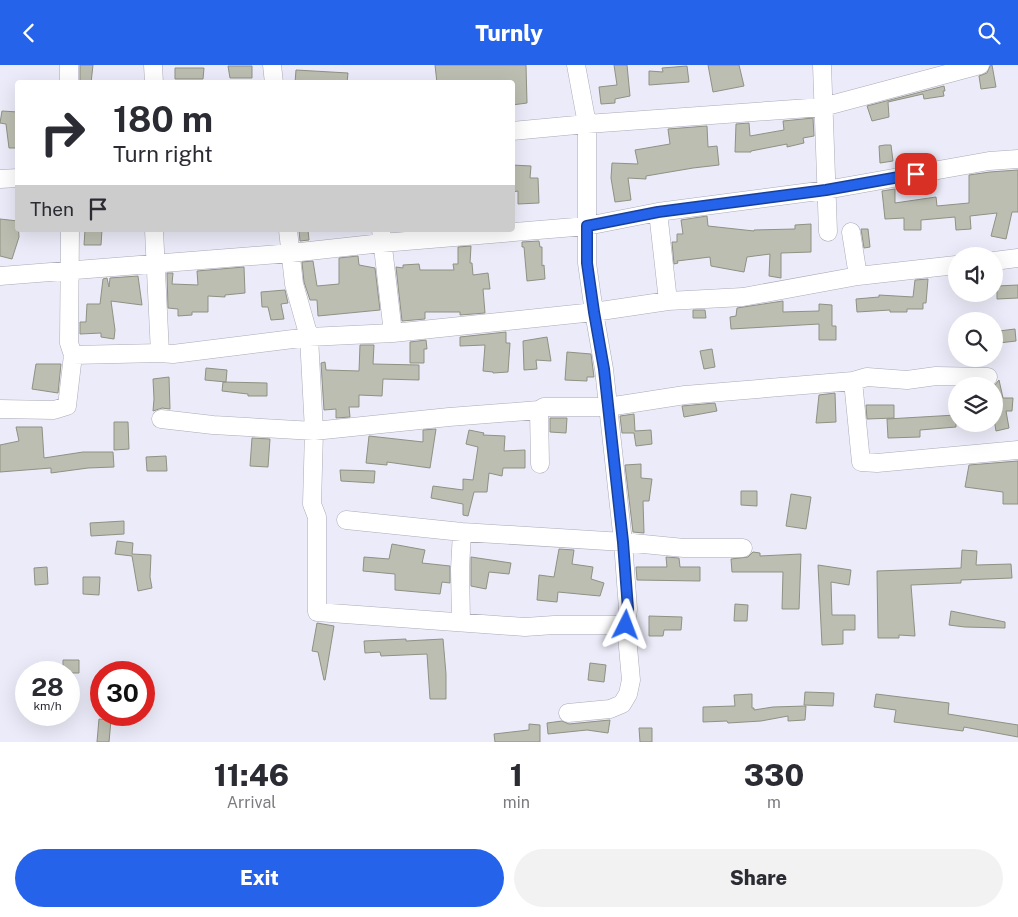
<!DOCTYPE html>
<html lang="en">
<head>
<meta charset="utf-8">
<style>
	:root { --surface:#fff; --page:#f2f2f3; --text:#2b2b33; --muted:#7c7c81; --accent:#2563eb }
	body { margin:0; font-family:"Public Sans",sans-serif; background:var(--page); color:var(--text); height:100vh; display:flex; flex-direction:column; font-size:19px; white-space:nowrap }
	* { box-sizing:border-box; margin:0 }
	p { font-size:16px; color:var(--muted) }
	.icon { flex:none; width:28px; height:28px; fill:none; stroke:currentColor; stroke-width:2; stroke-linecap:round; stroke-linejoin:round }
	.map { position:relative; height:677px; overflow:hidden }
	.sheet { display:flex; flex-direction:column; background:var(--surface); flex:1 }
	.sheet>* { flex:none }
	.hud { position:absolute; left:15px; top:15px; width:500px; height:152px; border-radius:5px; box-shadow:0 5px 20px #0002; background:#fff; color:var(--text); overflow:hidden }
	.controls { position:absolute; left:948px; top:182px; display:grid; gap:10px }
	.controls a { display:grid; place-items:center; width:55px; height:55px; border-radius:50%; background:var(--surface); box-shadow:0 5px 20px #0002; font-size:25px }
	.speed { position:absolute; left:15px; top:596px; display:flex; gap:10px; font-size:25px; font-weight:700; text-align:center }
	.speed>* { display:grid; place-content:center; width:65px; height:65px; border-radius:50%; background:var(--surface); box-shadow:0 5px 20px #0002; line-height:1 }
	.speed small { font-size:12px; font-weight:400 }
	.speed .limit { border:8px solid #d22; background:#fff; color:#111 }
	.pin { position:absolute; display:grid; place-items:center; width:42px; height:42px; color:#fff; margin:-21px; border-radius:10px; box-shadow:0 2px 8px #0006 }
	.me { position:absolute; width:55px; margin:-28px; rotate:3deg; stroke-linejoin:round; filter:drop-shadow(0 0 4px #0008) }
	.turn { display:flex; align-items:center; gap:18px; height:105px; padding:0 15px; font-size:22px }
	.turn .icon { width:65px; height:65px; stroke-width:2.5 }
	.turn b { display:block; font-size:35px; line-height:42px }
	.then { display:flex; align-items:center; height:48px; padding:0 15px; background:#0003; gap:10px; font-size:19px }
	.eta { display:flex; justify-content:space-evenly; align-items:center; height:85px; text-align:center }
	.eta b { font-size:30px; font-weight:800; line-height:35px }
	.action { display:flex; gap:10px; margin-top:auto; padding:10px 15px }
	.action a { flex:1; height:58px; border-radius:30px; background:var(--accent); color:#fff; font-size:20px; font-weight:800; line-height:58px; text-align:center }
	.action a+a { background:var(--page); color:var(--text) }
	header { display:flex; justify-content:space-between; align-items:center; height:65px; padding:0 15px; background:var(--accent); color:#fff; font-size:22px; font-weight:800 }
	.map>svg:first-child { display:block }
	.building { fill:#bcbeb1; stroke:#8f9184 }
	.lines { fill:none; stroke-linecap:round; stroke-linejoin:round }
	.minor-casing { stroke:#ababb8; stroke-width:19 }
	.minor { stroke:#fff; stroke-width:18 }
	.route-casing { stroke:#184099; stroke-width:12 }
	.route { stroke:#2563eb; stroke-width:9 }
</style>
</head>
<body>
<header><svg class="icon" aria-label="back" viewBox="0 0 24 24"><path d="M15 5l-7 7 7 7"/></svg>Turnly<svg class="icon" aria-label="search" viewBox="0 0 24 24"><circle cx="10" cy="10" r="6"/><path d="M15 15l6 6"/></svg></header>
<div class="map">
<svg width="1018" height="677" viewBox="0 0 1018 677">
	<rect width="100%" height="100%" fill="#ebebf9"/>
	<!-- building -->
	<path class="building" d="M80,0H93L91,18H80Z
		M435,0H526L527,38L512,40V18H437Z
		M614,0H627L630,31L615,34V38L601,39L599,22L617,20Z
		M708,0H739L744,21L713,27Z
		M992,0L996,22L981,24L979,11L987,8L990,1Z
		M228,1H252V13H230Z
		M687,1L689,17L649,20V6L663,7L662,3Z
		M175,3H204L203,14H175Z
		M296,5L348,8L347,18H295Z
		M944,21L945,26H943L944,31L924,34L923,29L888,37L889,52L872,56L867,41Z
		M2,46L18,47V83H9L6,59L0,58Z
		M813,53L814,71L803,73L804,78L787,82V79L751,86V87H735L736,59L749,58L750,71L784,65L783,56Z
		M707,61L708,82L717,81L719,100L693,103L646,111V114L628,113L631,135L615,137L611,113L612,98L638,99L635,85L670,79L668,64Z
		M885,80H891L893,96L880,98L879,81Z
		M512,100L531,101L530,113H538L539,138L518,139V126L512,127Z
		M1018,105V147H1012L1006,174L991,171L997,148L970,151L971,164L956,165L955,152L921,155V165H904V153L885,154L882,126L895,124V138L936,132L937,141L969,138V110L990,107Z
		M707,151L708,161L754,166V165L795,164V160L811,159V187L781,188V213L769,211L770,189L747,192L744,207L711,201L710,192L677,196L678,198L674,199L672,177H677V169H683L681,155Z
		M0,154L18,156L19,172L12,194L0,191Z
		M861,164H868L870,182L864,183Z
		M85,165H102L101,180H84Z
		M299,165H308L309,175L300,176Z
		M539,176L540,182H542V201L544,200L545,214L527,216L524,182H522V177Z
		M471,181L470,198H472L473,210L488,208L490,224H483L485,248L460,250V247H425V254L402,256L396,202L403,203V200L419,199L420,205H454L453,199H458V182Z
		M358,191L359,200L375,203L380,245L318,251L317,235H310L304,217L302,197L313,196L317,221L339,219V193Z
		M244,202L245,228L225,230V232L208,231V247H192V250L178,251V244L168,243L167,208H173L172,219L198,220L197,206Z
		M138,211L142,240L111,236L115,265L114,274L101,272V268L80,269V257H86L87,239H100L103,214L107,213L109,222L110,213Z
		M928,214L926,238H923V244H907V247H890V245L857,247L856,234L879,232V230L913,232L915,215Z
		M1018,220V233L997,234V221Z
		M285,225L288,238L281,239L284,254L271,255L268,242H262L261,227Z
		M783,236V247L819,246V239L832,240V261H836V275H819V259L731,264L730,252L736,251L737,243Z
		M693,245H705L706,253H693Z
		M1015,264L1016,276L999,278V266Z
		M506,267V278H510L508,307L493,308V307L483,306L485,280L460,281V272Z
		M547,272L551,296L536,295L537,304L524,305L523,276Z
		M426,275L427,284H424V298H410V277Z
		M360,280H374L373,299L419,300V315L383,314L382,331L359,330V342H349L350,352L336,353V344L324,345L321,298L325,297L326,305L359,306Z
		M712,284L715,302L704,304L700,286Z
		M567,287L591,289L594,312H587V316L565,315Z
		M36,299H61L58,328L32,324Z
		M206,303L227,305L226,317L205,315Z
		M169,312L170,344L162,343L153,346L154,334L153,314Z
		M999,315L1003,333H1013L1012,346H1006L1009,363L996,366L994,354V321Z
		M223,317L267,318V331H248V329L222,326Z
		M835,328L836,357L816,358L819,330Z
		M715,338L717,346L684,352L682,341Z
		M866,340H894V353L867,354Z
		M634,349L635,366L651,365L652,379L636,381L634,368H622L620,351Z
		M956,350V362L920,365V372L888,373L887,354Z
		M550,353H567L566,368L550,367Z
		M114,357H128L129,384L114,385Z
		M16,362H42L44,393L83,387H113L114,402L88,403L51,408V403L0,407V380L19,376Z
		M436,364L430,403L387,397V400L366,398L369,371L423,377V365Z
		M469,365L484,368L483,370L505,371L504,386L525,385V403H503L502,411L489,408L487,427H474L468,451L463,450V439L431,433L433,421L463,425V414L473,415L478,382L466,379Z
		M252,373L270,374L268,402L250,401Z
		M166,391L167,406H147L146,392Z
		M1018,396V439H1003V427L965,422L969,400Z
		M641,399V413L652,414L649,436H643L644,468L633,467L625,400Z
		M340,405L375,406L374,418L341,416Z
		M741,426H757V441L741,440Z
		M791,429L811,432L806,464L786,461Z
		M124,456V469L91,471L90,458Z
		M117,476L133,478L132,489L151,490L150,512L152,523L138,526L132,491L115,489Z
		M392,479L425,485L422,498L450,501V518L442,517L440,529L395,525V509L363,506L364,492L389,494Z
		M559,484L574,485L572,499L593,502L591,514L604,518L600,531L558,527L557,537L537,535L539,510L554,512Z
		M962,485L977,486L976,500L1011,499L1012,513L961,515V518L911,520L915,571L899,570V573H878L877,506L961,503Z
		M753,487L760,488V491L801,489L799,544H782L783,507H732L731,494L748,492Z
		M471,492L511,498L509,509L489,507L486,524L471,521Z
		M666,492L679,493L680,502H700V516L637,515L636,502H667Z
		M818,500L851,505L849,520L831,517L832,550H855V565H843V579L822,580Z
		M47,502L48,519L35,520L34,503Z
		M83,512H100L99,530L83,529Z
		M735,539L748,540L747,556H734Z
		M951,546L1005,557V563L965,562L949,560Z
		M649,551L682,552L681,565H664L663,571H649Z
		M317,558L334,561L325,615H324L318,587L312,586Z
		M406,574V576L443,574L446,609V634H430L427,589L381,591L380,587L365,588L364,576Z
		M63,595H79V608H63Z
		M590,598L606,600L604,617L588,615Z
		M805,627L834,628L833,641L804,640Z
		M752,629V643H754V645L773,642L806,641L805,655L788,656V651L761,656L728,658L727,656L703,657V642L735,641L734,630Z
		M876,629L949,638L948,649L1018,660V672L964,662L963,666L894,657L896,645L874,642Z
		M99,654L111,655L109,677H97Z
		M610,655L608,668L587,665L548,669L547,658L562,656L569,659Z
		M529,659L540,660V677H495L494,669L529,665Z
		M639,663H652V677H640Z"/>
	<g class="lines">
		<!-- minor casing -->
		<g class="minor-casing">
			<path id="minor" d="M153,0L154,18
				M272,0L274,18
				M822,0L828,167
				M69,18V0
				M512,66L587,59L823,42L980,0
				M0,114L18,113
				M658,147L668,236
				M154,165L160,288
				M288,165L294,219L309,272L314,366L312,439L317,452V547L525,562L554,560H626
				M381,165L393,268
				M851,167L858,211
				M994,196L1018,193
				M0,211L291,188L382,178L587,161L658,147L826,125L989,96L1018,94
				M73,290L160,288L173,289L309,272L393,268L594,247L668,236L743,232L858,211L956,200
				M853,316L861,397L877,398L1018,385
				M0,344L54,345L67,341L73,290L69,278L70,165
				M539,345L540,399
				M161,354L213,360L314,366L449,352L539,345L544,342H608L685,330L853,316L867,312L907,315L936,311L988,312
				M346,455L462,467L623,477L684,483H743
				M461,556L460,504L462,467
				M568,648L610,644L622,639L628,629L631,615L626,560L628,544L623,477L604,304L594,247L587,198V59L576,0"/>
		</g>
		<!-- minor -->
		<use href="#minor" class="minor"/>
	</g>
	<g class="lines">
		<!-- route casing -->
		<g class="route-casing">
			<path id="route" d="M626,560L628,544L623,477L604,304L594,247L587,198V161L658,147L826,125L916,109"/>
		</g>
		<!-- route -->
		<use href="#route" class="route"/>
	</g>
</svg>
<div class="controls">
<a><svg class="icon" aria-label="sound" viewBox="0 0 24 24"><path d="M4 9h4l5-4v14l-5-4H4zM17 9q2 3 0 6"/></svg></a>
<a><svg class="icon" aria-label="search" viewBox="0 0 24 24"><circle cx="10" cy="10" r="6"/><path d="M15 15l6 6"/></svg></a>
<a><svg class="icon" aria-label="layers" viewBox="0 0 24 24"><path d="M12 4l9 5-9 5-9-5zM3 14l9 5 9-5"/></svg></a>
</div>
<div class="speed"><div>28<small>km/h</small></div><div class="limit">30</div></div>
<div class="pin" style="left:916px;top:109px;background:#d93025"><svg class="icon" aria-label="arrive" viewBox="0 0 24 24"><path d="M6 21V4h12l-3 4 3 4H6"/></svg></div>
<svg class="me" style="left:626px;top:560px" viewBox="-20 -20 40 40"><path d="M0-17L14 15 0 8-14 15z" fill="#2563eb" stroke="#fff" stroke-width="4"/></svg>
<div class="hud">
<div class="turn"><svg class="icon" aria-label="right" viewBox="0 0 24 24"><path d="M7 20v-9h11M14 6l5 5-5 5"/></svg><div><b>180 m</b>Turn right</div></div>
<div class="then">Then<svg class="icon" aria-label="arrive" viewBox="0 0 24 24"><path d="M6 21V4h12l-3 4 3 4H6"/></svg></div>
</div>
</div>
<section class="sheet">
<div class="eta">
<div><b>11:46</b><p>Arrival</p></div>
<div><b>1</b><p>min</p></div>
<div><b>330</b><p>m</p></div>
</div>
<div class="action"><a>Exit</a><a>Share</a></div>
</section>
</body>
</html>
